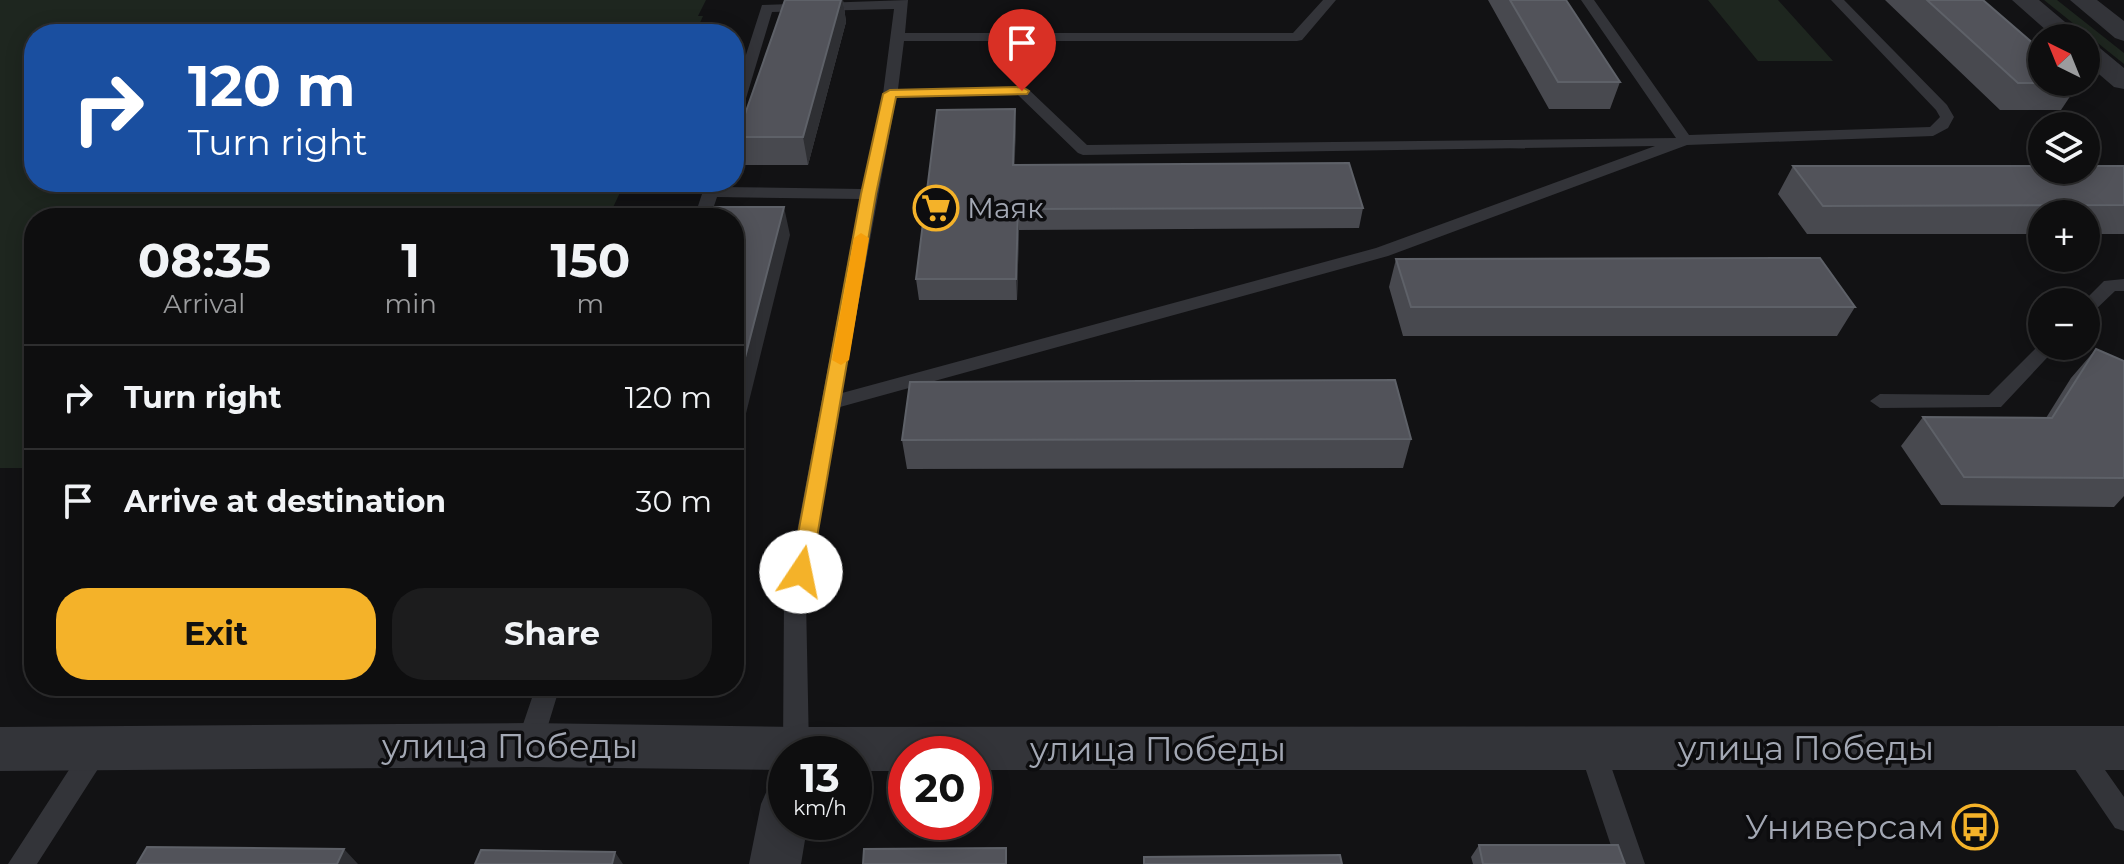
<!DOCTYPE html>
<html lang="en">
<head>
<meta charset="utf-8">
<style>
	:root { --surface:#0e0e0f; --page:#1c1c1d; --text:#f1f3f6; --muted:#9b9c9e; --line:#2e2e2f; --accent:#f4b229 }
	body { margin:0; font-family:Montserrat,sans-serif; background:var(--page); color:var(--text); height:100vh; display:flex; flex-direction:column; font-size:30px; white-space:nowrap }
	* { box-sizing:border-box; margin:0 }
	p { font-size:26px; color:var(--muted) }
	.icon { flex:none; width:44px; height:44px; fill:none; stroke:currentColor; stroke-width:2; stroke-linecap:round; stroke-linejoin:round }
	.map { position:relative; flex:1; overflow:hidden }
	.sheet { position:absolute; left:24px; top:208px; width:720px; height:488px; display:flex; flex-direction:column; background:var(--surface); border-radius:32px; box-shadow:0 4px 20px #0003,0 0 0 2px var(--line) }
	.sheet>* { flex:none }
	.banner { position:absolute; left:24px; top:24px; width:720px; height:168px; border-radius:32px; box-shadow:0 4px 20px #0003,0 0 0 2px var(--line); background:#1a4fa0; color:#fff; overflow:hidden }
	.needle { width:52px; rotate:317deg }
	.fabs { position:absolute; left:2028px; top:24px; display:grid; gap:16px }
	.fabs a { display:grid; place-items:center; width:72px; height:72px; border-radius:50%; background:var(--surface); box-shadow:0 4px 20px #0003,0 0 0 2px var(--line); font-size:40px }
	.speed { position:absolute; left:768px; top:736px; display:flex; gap:16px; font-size:40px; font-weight:700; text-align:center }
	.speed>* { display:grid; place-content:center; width:104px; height:104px; border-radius:50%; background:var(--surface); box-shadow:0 4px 20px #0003,0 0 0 2px var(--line); line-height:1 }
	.speed small { font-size:20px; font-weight:400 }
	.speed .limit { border:12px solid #d22; background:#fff; color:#111 }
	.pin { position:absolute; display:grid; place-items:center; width:68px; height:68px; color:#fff; margin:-82px -34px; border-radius:50% 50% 50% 0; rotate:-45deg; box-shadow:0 0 8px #0007 }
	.pin .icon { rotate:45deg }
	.me { position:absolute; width:88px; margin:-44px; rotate:11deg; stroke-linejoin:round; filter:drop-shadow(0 0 6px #0008) }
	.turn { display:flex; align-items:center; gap:28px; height:168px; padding:0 32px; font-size:36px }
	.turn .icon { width:104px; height:104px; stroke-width:2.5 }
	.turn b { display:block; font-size:56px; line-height:68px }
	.eta { display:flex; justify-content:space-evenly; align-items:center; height:136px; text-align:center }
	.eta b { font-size:48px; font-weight:700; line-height:56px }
	.action { display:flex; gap:16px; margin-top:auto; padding:16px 32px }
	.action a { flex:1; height:92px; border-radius:32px; background:var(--accent); color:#111; font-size:32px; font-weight:700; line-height:92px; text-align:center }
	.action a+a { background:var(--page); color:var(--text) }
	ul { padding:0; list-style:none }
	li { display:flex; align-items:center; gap:24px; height:104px; padding:0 32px; border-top:2px solid var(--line) }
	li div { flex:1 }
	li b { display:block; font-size:30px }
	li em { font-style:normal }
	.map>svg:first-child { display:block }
	.green { fill:#1e261f }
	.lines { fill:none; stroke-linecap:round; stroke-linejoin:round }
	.service { fill:#333439; fill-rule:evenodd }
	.minor { fill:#333439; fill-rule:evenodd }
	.wall { fill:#48494f }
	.shaded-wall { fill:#2e2f33 }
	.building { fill:#52535a; stroke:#5e6168; stroke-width:2 }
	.route { fill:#f4b229; stroke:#9f741b; stroke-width:2 }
	.slow { fill:#f59e0b }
	.labels { text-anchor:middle; stroke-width:7; stroke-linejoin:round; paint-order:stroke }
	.poi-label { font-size:28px; fill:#a3a8b4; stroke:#0d0d0f; text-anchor:start }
	.near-street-label { font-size:34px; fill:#a3a8b4; stroke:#0d0d0f }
	.near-poi-label { font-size:34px; fill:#a3a8b4; stroke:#0d0d0f; text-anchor:end }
</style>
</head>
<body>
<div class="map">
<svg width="2124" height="864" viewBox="0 0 2124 864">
	<rect width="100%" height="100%" fill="#121214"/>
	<!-- green -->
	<path class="green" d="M0,0H706L698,16H703L695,34H34V182H625L608,218H34V468H0Z
		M1708,0H1778L1833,61H1758Z
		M2044,0H2057L2124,53V64Z"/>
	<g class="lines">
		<!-- service -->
		<path class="service" d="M908,0L905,33H1293L1323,0H1336L1302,40L1297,41H904L898,89L1027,88L1087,145L1676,138L1581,0H1594L1689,135L1930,127L1940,117L1936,110L1831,0H1844L1947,105L1954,117L1948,128L1933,136L1687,145L1388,256L840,407L806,600L809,749L806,754L786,755L783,749L784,600L860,199L717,197L710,218H694L706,182H722L720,187L862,189L883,94L894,9L772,12L741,115L734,119V92L762,5ZM1018,95L1078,153L1083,155L1655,146L1376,248L842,393L896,98Z
			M2124,279V291H2115L2092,313L2086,315V302H2083L2104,281Z
			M2042,342V346H2058L2001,407L1880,408L1870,401L1880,394L1989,395Z
			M536,686H560L542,745L538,753L529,756L520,753L516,745Z
			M2075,737L2084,740L2124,797V831L2115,828L2066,756L2062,748L2066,740Z
			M1592,738L1601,741L1605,749L1645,864H1617L1579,749L1583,741Z
			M96,739L105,742L109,750L105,758L37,864H8L87,742Z"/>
		<!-- minor -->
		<path class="minor" d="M2012,0H2039L2084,38H2055Z
			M2070,0H2097L2124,21V41L2115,38Z
			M2086,42L2095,44L2124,68V89L2114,87L2086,63Z
			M529,723L796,727L2124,726V770H974V754H906V771H854V754H786V770L529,767L0,771V727Z
			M786,781V822H808L801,864H749L761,804L768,788Z"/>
	</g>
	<!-- wall -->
	<path class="wall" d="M785,0H843L846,22L808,165H743L737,137Z
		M1488,0H1566L1620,82L1610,109H1549Z
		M1885,0H1983L2079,83L2061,110H2000Z
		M1016,129L1014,165L1363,208L1359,228L1019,230L1017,300H919L916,279Z
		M1793,166H2124V234H2086V214H2042V234H1807L1778,194Z
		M1396,259L1855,307L1837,336H1403L1389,287Z
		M2096,349L2124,361V496L2114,507L1941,505L1901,446L1923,417L2046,418L2071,378Z
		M1411,439L1403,468L907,469L902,440Z
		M1479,845L1625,864H1473L1471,857Z"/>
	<!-- shaded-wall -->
	<path class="shaded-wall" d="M841,0H843L846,22L808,165L803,137Z
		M1015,109L1016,129L1014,185L1013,165Z
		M784,207L790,235L734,462V400Z
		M1018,209L1019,230L1017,300L1016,279Z
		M344,849L358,864H337Z
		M615,852L623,864H612Z"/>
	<!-- building -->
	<path class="building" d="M785,0H841L803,137H737Z
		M1510,0H1566L1620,82H1558Z
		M1927,0H1983L2042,51V82L2079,83H2018Z
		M1015,109L1013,165L1349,163L1363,208L1018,209L1016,279H916L937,110Z
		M1793,166H2042V170H2086V166H2124V205L1823,206Z
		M714,207H784L734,400V218H710Z
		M1820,258L1855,307H1411L1396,259Z
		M2096,349L2124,361V478L1964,477L1923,417L2052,418Z
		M1395,380L1411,439L902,440L910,382Z
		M1479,845H1618L1625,864H1483Z
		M147,847L344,849L337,864H137Z
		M1006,848V864H863L864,849Z
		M481,850L615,852L612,864H475Z
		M1340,855L1342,864H1144V857Z"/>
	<!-- route -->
	<path class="route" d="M1022,87L1029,91L1027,94L896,97L876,194L811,572L808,578H794L791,572L861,194L883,94L890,90Z"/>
	<!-- slow -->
	<path class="slow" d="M861,233L869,238L849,360L841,365L832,360L854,238Z"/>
	<!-- icons -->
	<defs>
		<g id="supermarket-ring" transform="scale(2.3)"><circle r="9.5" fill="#0d0d0f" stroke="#f4b229" stroke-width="1.5"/><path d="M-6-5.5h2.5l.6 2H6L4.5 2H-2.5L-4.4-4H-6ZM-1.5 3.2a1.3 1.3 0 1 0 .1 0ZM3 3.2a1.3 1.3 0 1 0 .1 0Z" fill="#f4b229"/></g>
		<g id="bus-ring" transform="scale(2.3)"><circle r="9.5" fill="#0d0d0f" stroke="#f4b229" stroke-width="1.5"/><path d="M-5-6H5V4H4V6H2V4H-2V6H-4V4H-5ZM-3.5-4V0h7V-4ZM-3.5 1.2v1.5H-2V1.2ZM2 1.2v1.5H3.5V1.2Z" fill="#f4b229"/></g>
	</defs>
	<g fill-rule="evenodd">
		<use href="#supermarket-ring" x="936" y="208"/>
		<use href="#bus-ring" x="1975" y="827"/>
	</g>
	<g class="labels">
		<!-- poi labels -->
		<g class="poi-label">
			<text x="967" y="218">Маяк</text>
		</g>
		<!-- near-street labels -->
		<g class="near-street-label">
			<text x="510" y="758">улица Победы</text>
			<text x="1806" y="760">улица Победы</text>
			<text x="1158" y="761">улица Победы</text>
		</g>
		<!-- near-poi labels -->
		<g class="near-poi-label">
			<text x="1944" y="839">Универсам</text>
		</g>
	</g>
</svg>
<div class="fabs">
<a><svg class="needle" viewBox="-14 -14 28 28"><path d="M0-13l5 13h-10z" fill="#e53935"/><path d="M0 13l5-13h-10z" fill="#9b9c9e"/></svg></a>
<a><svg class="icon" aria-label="layers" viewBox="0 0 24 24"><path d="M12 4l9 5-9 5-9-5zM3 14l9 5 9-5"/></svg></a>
<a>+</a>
<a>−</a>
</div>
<div class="speed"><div>13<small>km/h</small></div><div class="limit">20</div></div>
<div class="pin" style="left:1022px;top:91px;background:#d93025"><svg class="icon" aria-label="arrive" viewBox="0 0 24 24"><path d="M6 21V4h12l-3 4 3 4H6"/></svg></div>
<svg class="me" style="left:801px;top:572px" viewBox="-20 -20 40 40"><circle r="19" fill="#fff"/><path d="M0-13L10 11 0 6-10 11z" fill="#f4b229"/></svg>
<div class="banner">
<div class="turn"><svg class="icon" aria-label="right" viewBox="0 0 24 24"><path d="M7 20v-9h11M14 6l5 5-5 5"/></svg><div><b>120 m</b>Turn right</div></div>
</div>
<section class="sheet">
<div class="eta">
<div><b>08:35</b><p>Arrival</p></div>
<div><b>1</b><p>min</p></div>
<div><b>150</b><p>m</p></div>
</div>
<ul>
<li><svg class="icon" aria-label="right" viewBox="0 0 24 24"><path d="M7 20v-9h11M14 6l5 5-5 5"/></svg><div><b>Turn right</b></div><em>120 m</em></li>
<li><svg class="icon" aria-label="arrive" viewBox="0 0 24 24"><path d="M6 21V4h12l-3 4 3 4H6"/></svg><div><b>Arrive at destination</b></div><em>30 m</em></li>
</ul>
<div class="action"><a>Exit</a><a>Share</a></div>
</section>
</div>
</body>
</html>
